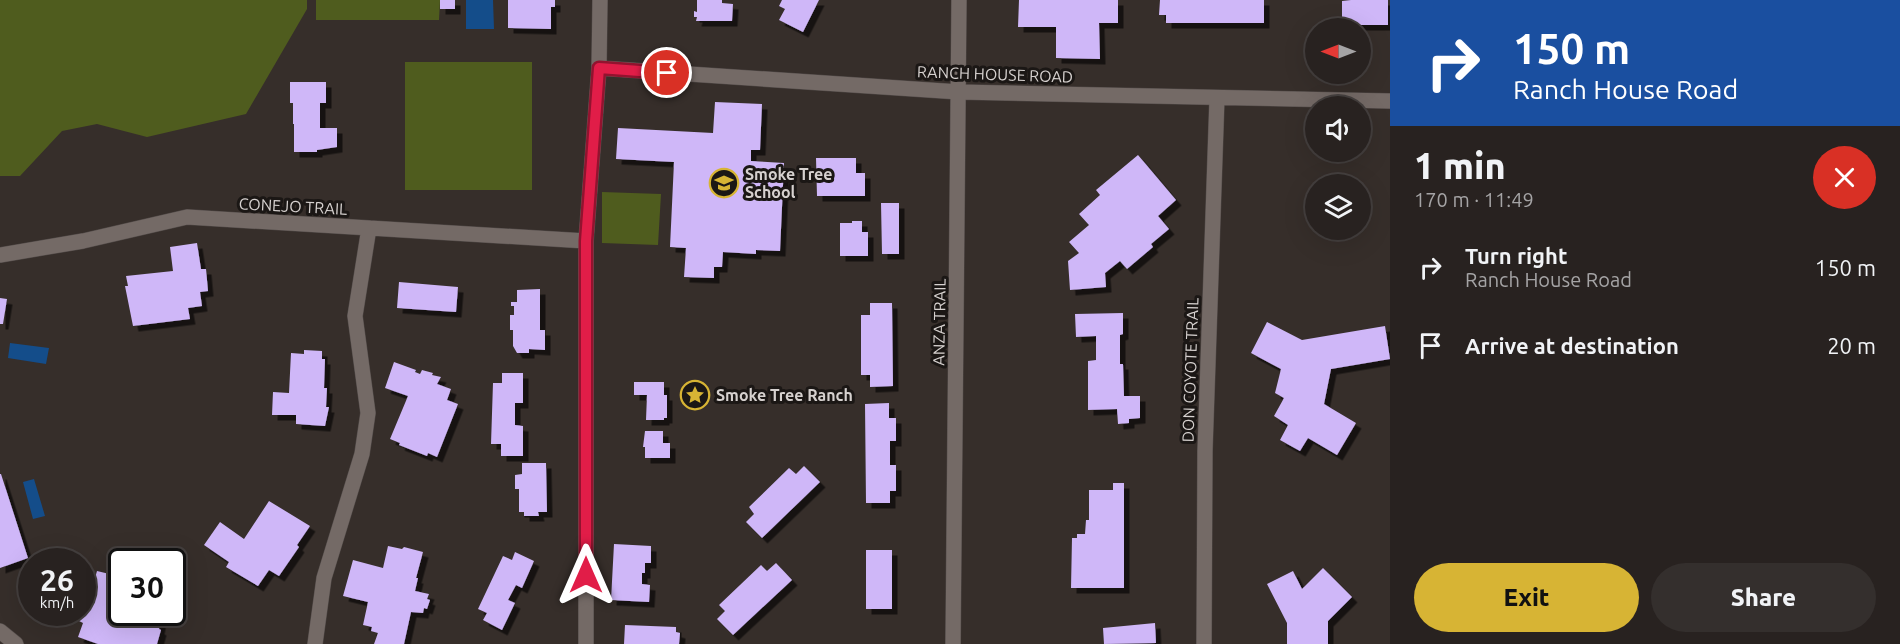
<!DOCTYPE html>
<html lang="en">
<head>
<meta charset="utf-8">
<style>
	:root { --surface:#282220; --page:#342f2d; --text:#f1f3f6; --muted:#a5a4a5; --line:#443f3e; --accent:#d7b434 }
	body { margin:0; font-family:Ubuntu,sans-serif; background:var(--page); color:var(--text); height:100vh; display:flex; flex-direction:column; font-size:22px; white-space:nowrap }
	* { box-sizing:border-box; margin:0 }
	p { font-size:20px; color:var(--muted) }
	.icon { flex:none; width:33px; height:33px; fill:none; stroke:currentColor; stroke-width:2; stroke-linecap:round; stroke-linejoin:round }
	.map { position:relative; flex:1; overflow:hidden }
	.panel { display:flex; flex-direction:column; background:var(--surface); width:510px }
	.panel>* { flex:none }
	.top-card { background:#1a4fa0; color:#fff; overflow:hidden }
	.needle { width:39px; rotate:270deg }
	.tools { position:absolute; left:1305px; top:18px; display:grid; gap:12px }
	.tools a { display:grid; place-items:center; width:66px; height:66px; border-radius:50%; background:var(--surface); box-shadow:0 6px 24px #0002,0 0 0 2px var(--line); font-size:30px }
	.speed { position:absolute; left:18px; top:548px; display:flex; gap:12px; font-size:30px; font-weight:700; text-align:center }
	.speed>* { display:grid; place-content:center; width:78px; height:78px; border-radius:50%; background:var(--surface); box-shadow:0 6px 24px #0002,0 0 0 2px var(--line); line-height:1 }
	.speed small { font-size:15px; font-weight:400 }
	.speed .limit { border:3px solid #111; border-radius:9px; background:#fff; color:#111 }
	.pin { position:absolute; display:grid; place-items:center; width:51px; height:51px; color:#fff; margin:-26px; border:3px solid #fff; border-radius:50%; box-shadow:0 2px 6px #0007 }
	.me { position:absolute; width:66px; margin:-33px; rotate:0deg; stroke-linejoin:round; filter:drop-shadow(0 0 4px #0008) }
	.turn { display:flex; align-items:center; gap:21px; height:126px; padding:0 24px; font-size:27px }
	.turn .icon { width:78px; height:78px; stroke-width:2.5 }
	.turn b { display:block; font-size:42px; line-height:51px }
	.round { display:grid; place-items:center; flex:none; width:63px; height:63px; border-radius:32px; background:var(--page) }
	.headline { display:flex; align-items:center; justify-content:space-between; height:102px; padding:0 24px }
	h1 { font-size:36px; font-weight:800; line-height:45px }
	.button { display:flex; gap:12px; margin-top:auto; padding:12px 24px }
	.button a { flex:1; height:69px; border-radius:36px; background:var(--accent); color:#111; font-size:24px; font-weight:800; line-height:69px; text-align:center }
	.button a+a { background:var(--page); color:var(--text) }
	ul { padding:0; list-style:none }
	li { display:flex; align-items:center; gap:18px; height:78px; padding:0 24px }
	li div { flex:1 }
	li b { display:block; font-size:22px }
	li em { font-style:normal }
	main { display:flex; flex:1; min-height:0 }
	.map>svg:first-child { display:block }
	.green { fill:#4f5c1e }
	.water { fill:#144d8a }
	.building { fill:#cfb7f8; filter:url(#shadow) }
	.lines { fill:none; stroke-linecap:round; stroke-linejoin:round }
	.street-casing { stroke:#514a48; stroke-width:16 }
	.street { stroke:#746a66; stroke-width:15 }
	.route-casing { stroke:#92132f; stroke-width:15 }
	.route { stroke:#e11d48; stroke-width:10 }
	.labels { text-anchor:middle; stroke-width:6; stroke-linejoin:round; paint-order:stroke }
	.street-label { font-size:16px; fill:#d6d1cf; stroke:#1b1715 }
	.poi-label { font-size:16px; font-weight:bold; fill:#d6d1cf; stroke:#1b1715; text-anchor:start }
</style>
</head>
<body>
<main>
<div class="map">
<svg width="1390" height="644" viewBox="0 0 1390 644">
	<defs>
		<filter id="shadow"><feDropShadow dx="5.5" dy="5.5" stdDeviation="0" flood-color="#0009"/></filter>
	</defs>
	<rect width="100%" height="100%" fill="#362e2a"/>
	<!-- green -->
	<path class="green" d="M0,0H307V9L246,114L147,137L97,124L62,131L20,176H0Z
		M316,0H440L439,20H316Z
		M405,62H532V190H405Z
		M602,192L661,194L658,245L602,243Z"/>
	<!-- water -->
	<path class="water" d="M466,0H493L494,29H466Z
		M10,343L49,348L46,364L8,358Z
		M34,479L45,516L33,519L23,482Z"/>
	<!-- building -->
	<path class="building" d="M440,0H455V9H440Z
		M508,0H555V7H551V29L508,28Z
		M697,0H722V3L733,4L732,21H696L697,17H694V11L697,12Z
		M782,0H819L803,32L779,20L785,9L779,6Z
		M1019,0H1118V23H1099L1100,59L1056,58V27H1018Z
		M1160,0H1264V23H1166V15H1159Z
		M1351,0H1388V25H1356V28H1342V1Z
		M290,82H326V103H320V128H337V147L317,150V152H294V124H293V103H290Z
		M715,102L762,104L760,150H751V161L784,163L780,251L756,250V254L723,252L722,267H714V278L684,277L686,248L670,247L674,162L616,159L618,128L713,133Z
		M1138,155L1176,200L1158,216L1169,229L1151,244L1153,247L1127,269L1120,261L1105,273L1106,287L1070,290L1068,261L1079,253L1069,242L1089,225L1079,214L1100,195L1096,190Z
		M816,158H856V173H865V196H817Z
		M881,203H899V254H882Z
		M852,221H862V232H868V256H840V223H852Z
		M197,243L201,269H206L208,291L200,292L202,306L188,308L190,319L133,326L125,286H128L126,276L173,271L170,247Z
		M399,282L458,287L456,312L397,308Z
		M540,289V330H545V350L529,349V353H517L513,346V330H510V315H514V306H511V302H517V290Z
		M0,298L7,299L3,324H0Z
		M870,303H892L893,386L870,387V375H861V315H870Z
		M1123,313V334L1120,335V364H1123L1124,396H1140V418L1129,419V423L1118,424L1117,409L1088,410V361L1096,360V336L1076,337L1075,314Z
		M1267,322L1302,340L1385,326L1390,359L1331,369L1324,404L1356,423L1337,455L1308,438L1300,451L1280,440L1288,425L1274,416L1284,398L1275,393L1281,369L1251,353Z
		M304,350L322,351V359H325L324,388H327L326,407H329L325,426L296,424V415H272L273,392L289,393L291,353L304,354Z
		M394,362L416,370L415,372L420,374L422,370L433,373L432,375L441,377L437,384L451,389L447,400L458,404L437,457L428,453L427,456L399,445L400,443L390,439L408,396L385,388Z
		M502,373H523V403H515V425L523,426V456H501V444H491L493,383H502Z
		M634,382H664V395H667V418H664V420H646L647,395H634Z
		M889,403V418H896V441H890V465H896V491H890V503H866L865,404Z
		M645,431H663V443H670V458H645V447H643Z
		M522,463H546L547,512H538L539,516H524V512H519V489H515V475L522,474Z
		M804,466L820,482L762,538L746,522L754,514L749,507L789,468L796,474Z
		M1,474L28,558L0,568V474Z
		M1113,483H1124V588H1071L1072,538H1077V534H1085L1086,520H1089V490H1113Z
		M269,501L310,526L297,545L299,547L279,576L269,570L258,586L226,567L229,562L204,545L220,522L244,539Z
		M614,544L651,546V563H645V573H642V584L650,585L649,602L611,600Z
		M388,546L402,549L404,547L423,552L416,578H418L415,591L429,594L427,599L430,600L427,609L424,608L423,613L411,612L404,644H374L378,633L371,631L372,627L363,625L368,602L343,596L353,560L383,568Z
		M866,550H892V609H866Z
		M515,552L534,561L522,588L516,585L508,600L515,603L502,630L483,620L487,613L478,609L503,556L512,560Z
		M776,563L792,580L733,635L717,619L725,611L719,605L761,565L767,571Z
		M1323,568L1352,597L1328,621V644H1287V623L1267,584L1293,571L1302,589Z
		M97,571L122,577L119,609L122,612H134L161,619L159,629L161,630L157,644H98L78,637L83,623L79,621L85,602L88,603Z
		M1155,623L1156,643L1104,644L1103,628Z
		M625,625L676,627V632L680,633L679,644H624Z"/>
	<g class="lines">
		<!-- street casing -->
		<g class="street-casing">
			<path id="street" d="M599,68L959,92L1390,101
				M0,255L83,241L187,217L586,241
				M0,631L16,644
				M315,644L324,578L362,454L368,413L355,316L369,228
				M586,644V241L599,68L600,0
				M953,644L959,0
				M1204,644L1205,451L1217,98"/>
		</g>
		<!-- street -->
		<use href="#street" class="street"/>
	</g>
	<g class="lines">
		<!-- route casing -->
		<g class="route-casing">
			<path id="route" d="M586,575V241L599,68L667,73"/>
		</g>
		<!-- route -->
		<use href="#route" class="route"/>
	</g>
	<!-- icons -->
	<defs>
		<g id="school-ring" transform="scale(1.5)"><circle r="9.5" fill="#1b1715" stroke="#d7b434" stroke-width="1.5"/><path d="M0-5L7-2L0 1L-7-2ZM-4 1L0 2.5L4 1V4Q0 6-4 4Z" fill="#d7b434"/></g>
		<g id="sight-ring" transform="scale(1.5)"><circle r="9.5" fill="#1b1715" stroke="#d7b434" stroke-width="1.5"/><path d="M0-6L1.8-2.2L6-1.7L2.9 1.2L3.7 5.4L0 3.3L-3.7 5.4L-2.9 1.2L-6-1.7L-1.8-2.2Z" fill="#d7b434"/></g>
	</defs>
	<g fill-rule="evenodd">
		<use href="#school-ring" x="724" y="183"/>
		<use href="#sight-ring" x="695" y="395"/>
	</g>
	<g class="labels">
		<!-- street labels -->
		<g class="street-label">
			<text transform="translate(995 74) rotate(2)" y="6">RANCH HOUSE ROAD</text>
			<text transform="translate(293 206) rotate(3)" y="6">CONEJO TRAIL</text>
			<text transform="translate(939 322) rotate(-89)" y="6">ANZA TRAIL</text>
			<text transform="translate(1190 370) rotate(-88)" y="6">DON COYOTE TRAIL</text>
		</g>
		<!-- poi labels -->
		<g class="poi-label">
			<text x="745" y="180">Smoke Tree<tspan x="745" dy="18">School</tspan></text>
			<text x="716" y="401">Smoke Tree Ranch</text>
		</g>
	</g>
</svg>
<div class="tools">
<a><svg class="needle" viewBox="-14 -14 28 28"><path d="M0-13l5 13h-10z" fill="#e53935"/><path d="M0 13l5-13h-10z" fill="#a5a4a5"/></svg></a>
<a><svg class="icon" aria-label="sound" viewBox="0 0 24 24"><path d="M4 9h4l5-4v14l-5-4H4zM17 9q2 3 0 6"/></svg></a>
<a><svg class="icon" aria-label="layers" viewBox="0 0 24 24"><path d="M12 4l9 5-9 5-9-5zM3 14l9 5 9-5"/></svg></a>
</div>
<div class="speed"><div>26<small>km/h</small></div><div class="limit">30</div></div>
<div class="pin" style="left:667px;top:73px;background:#d93025"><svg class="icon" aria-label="arrive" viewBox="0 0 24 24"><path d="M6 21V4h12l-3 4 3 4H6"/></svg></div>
<svg class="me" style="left:586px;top:575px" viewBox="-20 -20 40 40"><path d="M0-17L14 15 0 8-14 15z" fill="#e11d48" stroke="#fff" stroke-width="4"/></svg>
</div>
<section class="panel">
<div class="top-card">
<div class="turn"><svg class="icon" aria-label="right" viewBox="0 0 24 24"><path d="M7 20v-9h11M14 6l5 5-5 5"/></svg><div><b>150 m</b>Ranch House Road</div></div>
</div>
<div class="headline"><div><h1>1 min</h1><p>170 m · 11:49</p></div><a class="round" style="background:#d93025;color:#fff"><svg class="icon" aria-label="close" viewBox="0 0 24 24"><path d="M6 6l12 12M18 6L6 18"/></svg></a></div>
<ul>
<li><svg class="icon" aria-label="right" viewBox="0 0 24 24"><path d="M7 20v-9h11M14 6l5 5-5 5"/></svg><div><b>Turn right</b><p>Ranch House Road</p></div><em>150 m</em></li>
<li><svg class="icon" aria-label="arrive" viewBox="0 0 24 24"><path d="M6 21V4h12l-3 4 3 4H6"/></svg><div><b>Arrive at destination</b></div><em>20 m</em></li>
</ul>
<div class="button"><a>Exit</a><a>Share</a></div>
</section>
</main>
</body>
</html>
